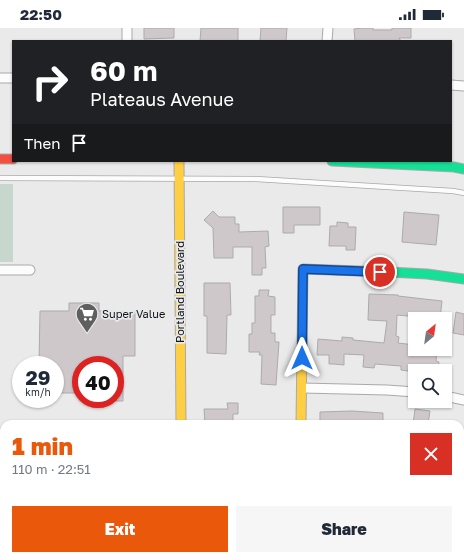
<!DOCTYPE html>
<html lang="en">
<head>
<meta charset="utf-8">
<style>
	:root { --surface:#fff; --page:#f6f6f7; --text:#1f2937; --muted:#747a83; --accent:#ea580c }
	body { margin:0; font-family:"Golos Text",sans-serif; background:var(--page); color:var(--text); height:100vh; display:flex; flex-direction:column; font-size:15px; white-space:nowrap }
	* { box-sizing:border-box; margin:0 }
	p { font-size:13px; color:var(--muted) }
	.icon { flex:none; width:22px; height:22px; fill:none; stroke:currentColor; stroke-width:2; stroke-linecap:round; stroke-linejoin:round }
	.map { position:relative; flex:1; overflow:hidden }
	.drawer { position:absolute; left:0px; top:392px; width:464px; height:140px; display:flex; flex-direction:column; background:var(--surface); border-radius:12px 12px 0 0; box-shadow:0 1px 3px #0004 }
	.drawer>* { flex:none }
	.guide { position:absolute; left:12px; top:12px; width:440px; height:122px; border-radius:0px; box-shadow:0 1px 3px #0004; background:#202124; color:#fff; overflow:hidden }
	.needle { width:26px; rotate:29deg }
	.controls { position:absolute; left:408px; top:284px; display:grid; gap:8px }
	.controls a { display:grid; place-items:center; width:44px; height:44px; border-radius:0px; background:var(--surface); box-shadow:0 1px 3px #0004; font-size:20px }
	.speed { position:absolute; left:12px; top:328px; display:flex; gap:8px; font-size:20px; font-weight:700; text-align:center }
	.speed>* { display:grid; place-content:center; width:52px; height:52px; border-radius:50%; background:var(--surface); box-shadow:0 1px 3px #0004; line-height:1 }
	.speed small { font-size:10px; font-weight:400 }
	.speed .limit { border:6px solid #d22; background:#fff; color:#111 }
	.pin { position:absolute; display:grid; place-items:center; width:34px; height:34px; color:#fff; margin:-17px; border:2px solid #fff; border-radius:50%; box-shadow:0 1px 4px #0007 }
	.me { position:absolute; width:44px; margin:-22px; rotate:0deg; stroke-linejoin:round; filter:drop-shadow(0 0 3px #0008) }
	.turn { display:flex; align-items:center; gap:14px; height:84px; padding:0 12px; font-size:18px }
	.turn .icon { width:52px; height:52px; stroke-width:2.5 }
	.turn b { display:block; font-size:28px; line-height:34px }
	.then { display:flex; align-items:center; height:38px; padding:0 12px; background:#0003; gap:8px; font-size:15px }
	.round { display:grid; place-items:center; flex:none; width:42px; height:42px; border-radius:0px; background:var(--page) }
	.summary { display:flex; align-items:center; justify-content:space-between; height:68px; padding:0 12px }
	h1 { font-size:24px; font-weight:800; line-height:30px; color:var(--accent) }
	.button { display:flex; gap:8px; margin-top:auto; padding:8px 12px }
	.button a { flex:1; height:46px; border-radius:0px; background:var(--accent); color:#fff; font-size:16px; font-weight:800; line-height:46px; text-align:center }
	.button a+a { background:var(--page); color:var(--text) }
	.status { display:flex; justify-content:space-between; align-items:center; height:28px; padding:0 20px; background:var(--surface); direction:ltr }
	.status svg { height:11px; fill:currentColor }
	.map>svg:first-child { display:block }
	.green { fill:#c7d7ce }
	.building { fill:#cfc8cb; stroke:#ababac }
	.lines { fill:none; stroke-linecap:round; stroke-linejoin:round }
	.lane-casing { stroke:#a9a9a9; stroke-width:6 }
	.street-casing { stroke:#a9a9a9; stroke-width:11 }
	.fast-casing { stroke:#a9a9a9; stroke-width:11 }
	.slow-casing { stroke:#a9a9a9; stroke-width:11 }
	.jam-casing { stroke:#a9a9a9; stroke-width:11 }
	.lane { stroke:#fcfcfc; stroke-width:4.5 }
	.street { stroke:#fcfcfc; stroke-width:9 }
	.fast { stroke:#16e098; stroke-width:9 }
	.slow { stroke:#ffcf43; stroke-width:9 }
	.jam { stroke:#f24e42; stroke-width:9 }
	.route-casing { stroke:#114b97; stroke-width:10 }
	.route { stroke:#1a73e8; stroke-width:7 }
	.labels { text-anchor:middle; stroke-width:3.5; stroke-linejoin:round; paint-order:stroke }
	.street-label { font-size:11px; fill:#141414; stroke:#e9eaec }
	.poi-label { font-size:11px; fill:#141414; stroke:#e9eaec; text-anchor:start }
</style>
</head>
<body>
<div class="status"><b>22:50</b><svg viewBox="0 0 49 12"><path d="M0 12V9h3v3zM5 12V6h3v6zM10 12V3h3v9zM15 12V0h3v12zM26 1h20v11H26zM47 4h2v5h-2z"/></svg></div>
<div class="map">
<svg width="464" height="532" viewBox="0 0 464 532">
	<rect width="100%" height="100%" fill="#eaeaeb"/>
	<!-- green -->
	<path class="green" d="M0,156H13V234H0Z"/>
	<!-- building -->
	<path class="building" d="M144,0H174V10L144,11Z
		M201,0H238V13H200Z
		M261,0H287L286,13H260Z
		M362,0H373V2H392V0H411V10H399L401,13H355L354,1Z
		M283,179H320V197H294V205H283Z
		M213,183L219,189H235V196H239V204L268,203L269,218L265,219L266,240H262V247H252V219H233V230H214L213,200L204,192Z
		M404,184L439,187L436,217L402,214Z
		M337,194L348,195V199H356L355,222H346V218H329L330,198H337Z
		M204,255H230L231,287H227L226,326L207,325V288H204Z
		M259,262H269L268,268L275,269V287H271V305H275V314H279L276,357L261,356L262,327H259L260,324H249V306H252V295H255V268H259Z
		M369,266L398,267V268L442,273L440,291L397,287L396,308L399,309L398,315L415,317V321H437L436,333L439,334L438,343H415V344L401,342V338L375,336L374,340L363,339L364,327L344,326V337L334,336H329V327H317L318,311L342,313V309L353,310V312L384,315L387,293L368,292Z
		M69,275H99V283L135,284V328H123V373H115V337H81V365H55V337H39L40,283H69Z
		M456,284L464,286V307L453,305Z
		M227,375H238V386H233V394H218V396H205L204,381H228Z
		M415,381L430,383L428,396H413Z
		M352,383L383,385V396H320V384Z"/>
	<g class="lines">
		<!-- lane casing -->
		<g class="lane-casing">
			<path id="lane" d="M0,150L256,151L453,163L464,165"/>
		</g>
		<!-- street casing -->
		<g class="street-casing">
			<path id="street" d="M127,13V0
				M327,13L328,0
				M0,50H13
				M451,57L464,58
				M0,242H30
				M302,360L387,362L415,364
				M445,368L464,372
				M460,491L464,493
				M306,528L307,532"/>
		</g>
		<!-- fast casing -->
		<g class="fast-casing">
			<path id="fast" d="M332,133L454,139L464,141
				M388,244L427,246L464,251"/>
		</g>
		<!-- slow casing -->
		<g class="slow-casing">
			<path id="slow" d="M179,133L181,396
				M301,396L303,241L388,244
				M183,528L184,532"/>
		</g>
		<!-- jam casing -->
		<g class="jam-casing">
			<path id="jam" d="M0,131H13"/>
		</g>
		<!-- lane -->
		<use href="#lane" class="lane"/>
		<!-- street -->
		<use href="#street" class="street"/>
		<!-- fast -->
		<use href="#fast" class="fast"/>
		<!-- slow -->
		<use href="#slow" class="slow"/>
		<!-- jam -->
		<use href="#jam" class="jam"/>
	</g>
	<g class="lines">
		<!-- route casing -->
		<g class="route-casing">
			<path id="route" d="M302,330L303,241L380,244"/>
		</g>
		<!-- route -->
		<use href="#route" class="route"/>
	</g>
	<!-- icons -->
	<defs>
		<g id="supermarket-pin" transform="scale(1.15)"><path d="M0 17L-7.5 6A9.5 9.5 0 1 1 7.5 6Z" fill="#5f5f5f" stroke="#e9eaec"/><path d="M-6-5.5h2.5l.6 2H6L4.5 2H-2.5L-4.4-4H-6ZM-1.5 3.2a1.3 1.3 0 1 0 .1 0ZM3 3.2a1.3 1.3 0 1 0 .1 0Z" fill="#fff"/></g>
	</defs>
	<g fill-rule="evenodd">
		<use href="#supermarket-pin" x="87" y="286"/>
	</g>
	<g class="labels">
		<!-- street labels -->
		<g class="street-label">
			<text transform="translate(180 264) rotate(-90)" y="4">Portland Boulevard</text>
		</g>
		<!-- poi labels -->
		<g class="poi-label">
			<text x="102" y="290">Super Value</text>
		</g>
	</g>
</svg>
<div class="controls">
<a><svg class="needle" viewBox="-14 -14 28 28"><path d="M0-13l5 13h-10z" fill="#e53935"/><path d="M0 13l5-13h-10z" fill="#747a83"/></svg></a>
<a><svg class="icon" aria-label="search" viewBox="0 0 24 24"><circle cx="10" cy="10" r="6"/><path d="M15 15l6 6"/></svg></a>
</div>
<div class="speed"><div>29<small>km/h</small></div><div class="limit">40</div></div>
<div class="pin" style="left:380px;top:244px;background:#d93025"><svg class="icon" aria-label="arrive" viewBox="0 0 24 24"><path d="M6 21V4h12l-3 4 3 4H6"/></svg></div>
<svg class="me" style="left:302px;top:330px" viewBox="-20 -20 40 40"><path d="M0-17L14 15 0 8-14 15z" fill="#1a73e8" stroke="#fff" stroke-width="4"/></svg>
<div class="guide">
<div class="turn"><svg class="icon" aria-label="right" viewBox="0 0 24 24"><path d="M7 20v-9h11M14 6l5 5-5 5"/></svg><div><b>60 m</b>Plateaus Avenue</div></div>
<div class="then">Then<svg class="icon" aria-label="arrive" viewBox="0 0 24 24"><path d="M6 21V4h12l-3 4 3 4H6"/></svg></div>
</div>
<section class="drawer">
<div class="summary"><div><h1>1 min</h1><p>110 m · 22:51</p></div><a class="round" style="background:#d93025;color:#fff"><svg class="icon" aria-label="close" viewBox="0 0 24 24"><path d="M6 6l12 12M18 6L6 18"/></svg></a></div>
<div class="button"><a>Exit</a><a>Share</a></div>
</section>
</div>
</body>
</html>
